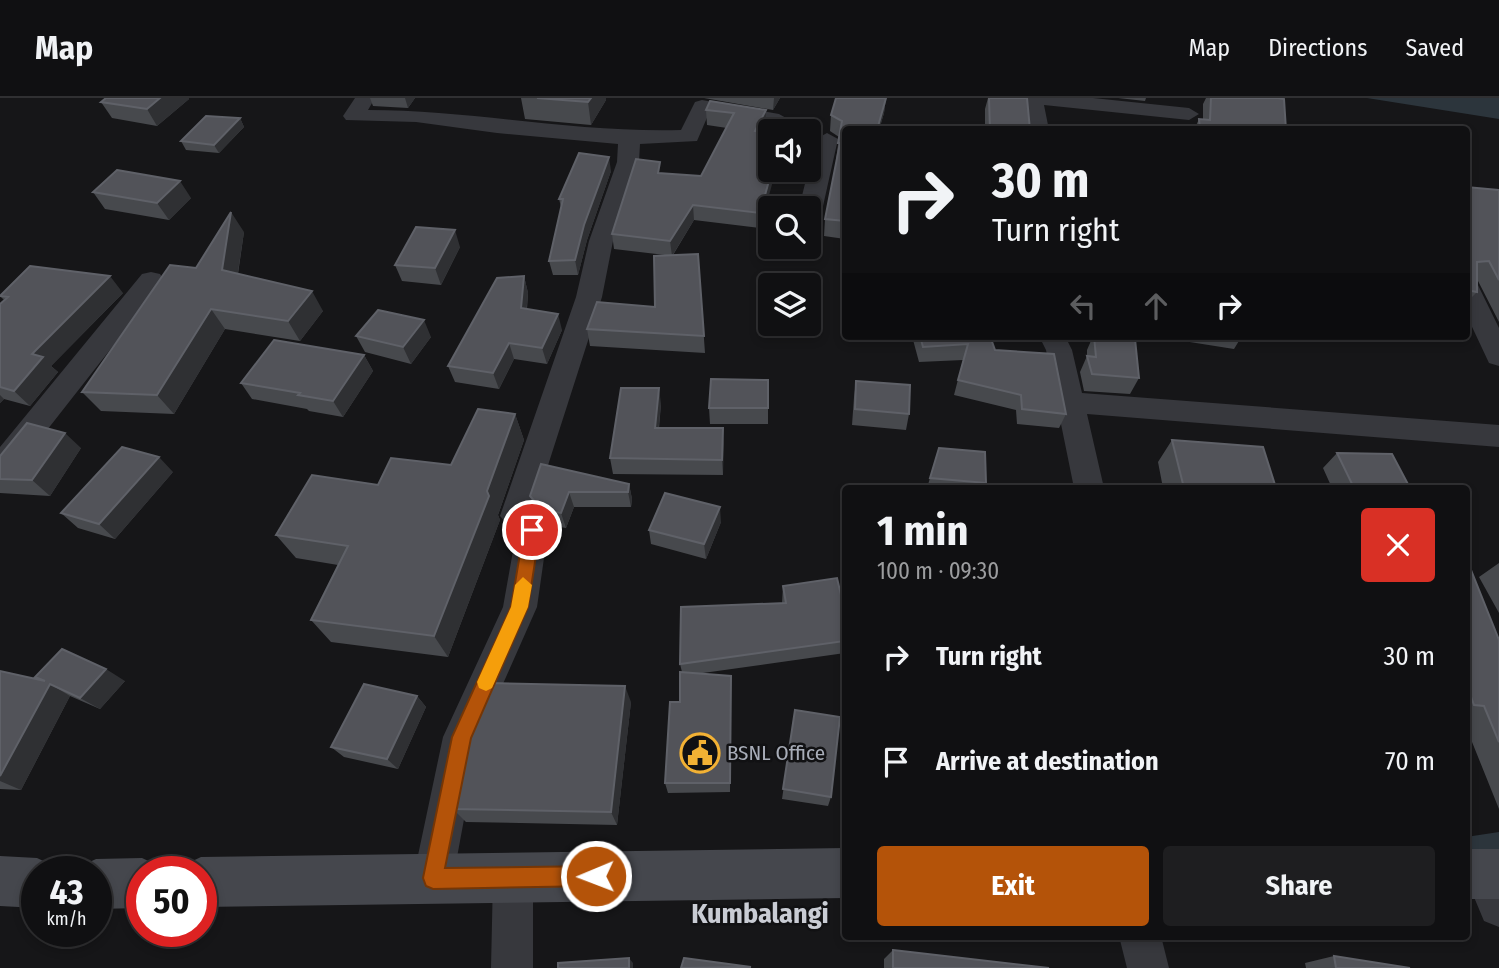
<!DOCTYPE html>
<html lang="en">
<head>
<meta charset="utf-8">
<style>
	:root { --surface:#101012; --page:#1e1e20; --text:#f1f3f6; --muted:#9c9d9f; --line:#303032; --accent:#b45309 }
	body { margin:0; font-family:"Fira Sans Condensed",sans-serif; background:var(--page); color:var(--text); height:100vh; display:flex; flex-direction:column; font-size:26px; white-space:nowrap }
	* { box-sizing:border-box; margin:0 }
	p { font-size:23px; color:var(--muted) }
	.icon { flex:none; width:38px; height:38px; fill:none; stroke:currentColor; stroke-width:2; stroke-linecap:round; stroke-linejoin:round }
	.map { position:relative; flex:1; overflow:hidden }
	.drawer { position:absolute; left:842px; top:387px; width:628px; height:455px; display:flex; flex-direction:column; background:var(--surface); border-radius:7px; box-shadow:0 4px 10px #0003,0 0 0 2px var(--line) }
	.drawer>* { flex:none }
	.top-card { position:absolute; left:842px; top:28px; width:628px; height:214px; border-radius:7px; box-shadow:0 4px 10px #0003,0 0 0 2px var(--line); background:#101012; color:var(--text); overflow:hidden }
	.buttons { position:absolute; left:758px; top:21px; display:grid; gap:14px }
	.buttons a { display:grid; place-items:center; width:63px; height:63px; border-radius:7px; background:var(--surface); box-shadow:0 4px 10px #0003,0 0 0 2px var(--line); font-size:35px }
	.speed { position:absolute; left:21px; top:758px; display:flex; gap:14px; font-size:35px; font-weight:700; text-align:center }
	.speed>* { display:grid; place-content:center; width:91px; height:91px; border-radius:50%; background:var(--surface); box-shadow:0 4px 10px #0003,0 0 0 2px var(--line); line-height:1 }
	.speed small { font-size:18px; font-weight:400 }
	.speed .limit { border:10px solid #d22; background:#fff; color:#111 }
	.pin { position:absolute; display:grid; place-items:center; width:60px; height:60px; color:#fff; margin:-30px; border:4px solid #fff; border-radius:50%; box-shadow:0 2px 7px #0007 }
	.me { position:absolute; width:77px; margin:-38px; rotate:269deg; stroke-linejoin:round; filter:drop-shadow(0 0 5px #0008) }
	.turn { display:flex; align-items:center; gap:24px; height:147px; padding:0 35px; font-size:32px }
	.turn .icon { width:91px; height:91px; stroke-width:2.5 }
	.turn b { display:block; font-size:49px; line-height:60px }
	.lanes { display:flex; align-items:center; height:66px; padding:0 35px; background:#0003; justify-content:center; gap:35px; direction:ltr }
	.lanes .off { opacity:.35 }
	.round { display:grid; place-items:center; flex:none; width:74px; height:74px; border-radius:7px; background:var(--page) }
	.head { display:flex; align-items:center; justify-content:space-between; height:119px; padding:0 35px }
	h1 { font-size:42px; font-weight:700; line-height:52px }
	.button { display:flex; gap:14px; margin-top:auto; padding:14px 35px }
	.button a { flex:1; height:80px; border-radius:7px; background:var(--accent); color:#fff; font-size:28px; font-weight:700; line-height:80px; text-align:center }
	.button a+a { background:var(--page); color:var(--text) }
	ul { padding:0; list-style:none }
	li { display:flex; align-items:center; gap:21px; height:105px; padding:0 35px }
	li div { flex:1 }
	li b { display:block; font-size:26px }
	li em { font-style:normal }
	header { display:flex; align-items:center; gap:42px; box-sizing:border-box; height:98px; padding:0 35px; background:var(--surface); border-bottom:2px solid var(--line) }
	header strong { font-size:33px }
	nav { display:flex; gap:38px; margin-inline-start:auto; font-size:24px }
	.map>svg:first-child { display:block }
	.water { fill:#2c353c }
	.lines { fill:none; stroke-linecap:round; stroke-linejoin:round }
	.minor { fill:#37383d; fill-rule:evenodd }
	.secondary { fill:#45474d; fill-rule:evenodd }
	.wall { fill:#47494d }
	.shaded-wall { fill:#2f3033 }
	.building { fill:#525359; stroke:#5f6168; stroke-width:2 }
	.route { fill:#b45309; stroke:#753606; stroke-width:2 }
	.slow { fill:#f59e0b }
	.labels { text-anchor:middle; stroke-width:5; stroke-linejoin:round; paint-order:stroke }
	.poi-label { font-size:21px; fill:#a8adb8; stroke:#111113; text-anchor:start }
	.near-quarter-label { font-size:28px; font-weight:bold; fill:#c9ccd4; stroke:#111113 }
</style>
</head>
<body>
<header>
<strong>Map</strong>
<nav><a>Map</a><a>Directions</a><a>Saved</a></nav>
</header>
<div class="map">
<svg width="1499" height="870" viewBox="0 0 1499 870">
	<rect width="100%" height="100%" fill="#161618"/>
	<!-- water -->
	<path class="water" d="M1367,0H1499V21Z
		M1499,734V788L1484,774L1466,739Z"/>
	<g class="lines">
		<!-- minor -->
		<path class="minor" d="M355,0H375L368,12C472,12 576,35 681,32L695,4L702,2L779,16L809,33H782L766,25L709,15L697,43L640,46L639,64L613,143L602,199L533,414L548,432L537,509L479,640L453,781L447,795L433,801L419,795L413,781L443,639L503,509L516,436L500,418L576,199L589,143L617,64L618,46L497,35L416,24L346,22L343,18Z
			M1023,0H1093L1189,10L1199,16L1189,22L1044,7L1049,32H1027Z
			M827,35L838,41L821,117L817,122L809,124L808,110H799L816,41Z
			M151,174L160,176L164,182L160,188L11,378L0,382V349L142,176Z
			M1466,179L1475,181L1499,230V268L1489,265L1466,216Z
			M1039,238H1065L1072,252L1082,295L1499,327V349L1087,316L1104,390H1074L1046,252Z
			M1485,756L1499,762V829L1484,823L1466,780L1471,762Z
			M513,759L527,765L533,779V870H491L493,779L499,765Z
			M1119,838H1161L1169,870H1127Z"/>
		<!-- secondary -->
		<path class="secondary" d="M845,750V800L201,809V774H181L184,767L201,759Z
			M1466,751H1499V801H1466Z
			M0,758L37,760L54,768L57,774H37V810L0,808Z
			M142,760L159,768L162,774H142V810L96,811V774H76L79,769L96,761Z"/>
	</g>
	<!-- wall -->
	<path class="wall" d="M106,0H189V1L157,28L112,20L101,4Z
		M370,0H415L408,10L373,8Z
		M521,0H606V2L591,27L525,21Z
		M704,0H780L773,12Z
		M886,0L884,15L879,32H845V141L824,138L825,121L837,62H836L839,39L830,33L831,17Z
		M988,0H1027L1030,32H985V11Z
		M1118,0H1146L1145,3Z
		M1206,0H1278L1286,32H1194L1199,21H1203V6Z
		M710,3L766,28L763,34L760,130L694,122L673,157L698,156L705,255L590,248L587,231L655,209L665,157L614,151L612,136L661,75L701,78L727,30L707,27L706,12Z
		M240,20L244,29L219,55L186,52L181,43Z
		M611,73L587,142L578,177H553L549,163L561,109L559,101Z
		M1466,89L1499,92V224L1477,181V194L1466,205Z
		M93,94L191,100L169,122L105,111Z
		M244,134L238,176L323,213L300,243L225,231L174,316L101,313L82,294L196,170Z
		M460,149L441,187L402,183L395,167Z
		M524,178L528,195L527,211L562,232L547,266L514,261L499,291L455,284L448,268Z
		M123,195L51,268L58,274L30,308L4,301L0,305V206L4,202L0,198Z
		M356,238L431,239L411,266L365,254Z
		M912,238H990L995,252L1066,316L1059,330L1017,326L1016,312L954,297L963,262L919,264Z
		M1093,238H1110L1139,280L1130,296L1084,293L1080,274L1087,258V252Z
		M1177,238H1242L1234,251L1177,242Z
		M364,257L373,273L343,319L309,313L307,311L252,301L241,285Z
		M768,282V326H710L709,310Z
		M856,283L909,316L906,332L852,327L854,299Z
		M661,306L659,330H723V377L613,376L610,360Z
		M515,316L524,342L498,417L500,422L448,559L331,544L311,522L338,467L296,460L276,437L378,387L451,367Z
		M1172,342L1276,390H1163L1158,364Z
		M81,350L50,398L0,395V358Z
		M939,350L986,385L984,390H927Z
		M1337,355L1410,390H1332L1323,370Z
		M173,374L115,441L78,430L61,415Z
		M629,386L632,401L631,409H574L566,430L547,427L536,413L530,398Z
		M721,424L706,461L651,446L649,432Z
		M1499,465V515L1479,479Z
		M1466,472L1499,542V711L1466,629Z
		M783,488L845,514V555L703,575L731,590L730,694L668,695L665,685L680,604L682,574L680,566L782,505Z
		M0,573L41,583L35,579L125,583L100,611L70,598L21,692L0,691Z
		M417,598L426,609L398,671L344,659L331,649Z
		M631,604L617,727L466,724L453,711Z
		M795,612L831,699L828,708L782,701Z
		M893,852L1049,870H884V861Z
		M1334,858L1410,870H1306L1305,865Z"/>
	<!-- shaded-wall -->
	<path class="shaded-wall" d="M160,0H189V1L157,28L147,11Z
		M405,0H415L408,10Z
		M591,0H606V2L591,27L588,4Z
		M774,0H780L773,12Z
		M886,0L884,15L879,32H877Z
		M766,12V28L755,49V33Z
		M240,20L244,29L219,55L214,47Z
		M609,59L611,73L587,142L578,177L575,162L584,127Z
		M772,72H776L760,130V115Z
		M180,83L191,100L169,122L157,105Z
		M693,107L694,122L672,158L670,143Z
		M231,114L244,134L235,193L222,172Z
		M455,132L460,149L441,187L435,170Z
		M110,178L123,195L51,268L58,274L30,308L14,293L32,256Z
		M524,178L528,195L525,227L521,210Z
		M312,193L323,213L300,243L288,223Z
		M211,211L225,231L174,316L157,297Z
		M558,216L562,232L547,266L542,250Z
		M424,222L431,239L411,266L403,249Z
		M509,245L514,261L499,291L493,275Z
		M364,257L373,273L343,319L333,303Z
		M659,290L661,306L657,345L655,330Z
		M0,297L4,301L0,305Z
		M515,316L524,342L498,417L500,422L448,559L434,538Z
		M723,330L724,346L723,377L722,362Z
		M65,335L81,350L50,398L32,382Z
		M159,359L173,374L115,441L99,426Z
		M629,386L632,401L631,409L628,394Z
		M569,394L574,409L566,430L561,415Z
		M720,409L721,424L706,461L704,446Z
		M106,571L125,583L100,611L80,600Z
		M50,586L70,598L21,692L0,683V678Z
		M625,588L631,604L617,727L611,714Z
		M417,598L426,609L398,671L387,661Z
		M629,860L633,865V870H629Z"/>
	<!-- building -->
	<path class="building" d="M106,0H160L147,11L101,4Z
		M537,0H591L588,4Z
		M836,0H886L877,32H845V123L825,121L840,45H838L842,23L831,17Z
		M989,0H1027L1030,32H990Z
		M1211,0H1278L1284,1L1286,32H1200L1199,21L1210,22Z
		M710,3L766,12L755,33L770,35V72H772L760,115L693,107L670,143L612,136L636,61L660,64L658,75L701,78L734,15L706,12Z
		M206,18L240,20L214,47L181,43Z
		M579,55L609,59L584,127L575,162L549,163L563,101H559Z
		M117,72L180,83L157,105L93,94Z
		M1466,89L1499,92V182L1489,163L1477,164V194L1466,192Z
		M231,114L222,172L312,193L288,223L211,211L157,297L82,294L170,167L196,170Z
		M416,129L455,132L435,170L395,167Z
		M698,156L704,238L587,231L597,204L655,209L654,158Z
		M30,168L110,178L32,256L43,259L14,293L0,289V206L8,199L0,198Z
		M524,178L521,210L558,216L542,250L509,245L493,275L448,268L497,180Z
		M378,212L424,222L403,249L356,238Z
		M920,238H990L995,252L1054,256L1066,316L1022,311L1021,297L958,282L968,246L923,249Z
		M1094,238H1110L1135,241L1139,280L1092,276L1087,258L1096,259Z
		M274,242L364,257L333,303L298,297L300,295L241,285Z
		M711,281L768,282V310H709Z
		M856,283L910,287L909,316L855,311Z
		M621,290H659L655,330H723L722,362L610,360Z
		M478,311L515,316L487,393L489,398L434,538L311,522L348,448L276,437L312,377L378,387L391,360L451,367Z
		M27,325L65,335L32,382L0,381V358Z
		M1172,342L1263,349L1276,390H1184Z
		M122,349L159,359L99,426L61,415Z
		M939,350L985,354L986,385L930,380Z
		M1337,355L1392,356L1410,390H1354Z
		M541,366L629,386L628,394H569L561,415L542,412L530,398Z
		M665,395L720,409L704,446L649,432Z
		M1466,472H1471L1499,542V644L1484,608L1474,607L1466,585Z
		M837,480L845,514V543L680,566L681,509L786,505L783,488Z
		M62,551L106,571L80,600L50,586L0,678V573L45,583L35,579Z
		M680,574L731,578L730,685H665L670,604H680Z
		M488,585L625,588L611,714L453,711L472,620Z
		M364,586L417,598L387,661L331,649Z
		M795,612L840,619L831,699L783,691Z
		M893,852L1049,870H893Z
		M1334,858L1410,870H1336Z
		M629,860V870H558V865Z
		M684,860L751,869L681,870Z"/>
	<!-- route -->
	<path class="route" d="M532,426L540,432L528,509L471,640L445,770L596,768L603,771L606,778L603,785L596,788L433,791L426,788L423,780L452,639L511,509L524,432Z"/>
	<!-- slow -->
	<path class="slow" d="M523,479L532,487L528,509L492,590L486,593L479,590L477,584L511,509L515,487Z"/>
	<!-- icons -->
	<defs>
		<g id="civic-ring" transform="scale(2.0125)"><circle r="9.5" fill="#111113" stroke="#f2b134" stroke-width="1.5"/><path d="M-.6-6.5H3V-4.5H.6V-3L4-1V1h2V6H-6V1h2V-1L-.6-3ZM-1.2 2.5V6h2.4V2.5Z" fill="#f2b134"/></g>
	</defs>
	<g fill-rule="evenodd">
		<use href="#civic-ring" x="700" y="655"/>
	</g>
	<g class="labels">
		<!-- poi labels -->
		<g class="poi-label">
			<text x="727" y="662">BSNL Office</text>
		</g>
		<!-- near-quarter labels -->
		<g class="near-quarter-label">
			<text x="760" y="825">Kumbalangi</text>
		</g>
	</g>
</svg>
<div class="buttons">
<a><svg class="icon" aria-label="sound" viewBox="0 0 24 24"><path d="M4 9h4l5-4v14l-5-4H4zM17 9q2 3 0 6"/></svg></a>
<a><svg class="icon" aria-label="search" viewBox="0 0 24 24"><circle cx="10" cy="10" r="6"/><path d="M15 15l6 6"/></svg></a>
<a><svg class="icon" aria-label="layers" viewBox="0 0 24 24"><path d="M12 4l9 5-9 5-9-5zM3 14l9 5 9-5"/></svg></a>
</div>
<div class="speed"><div>43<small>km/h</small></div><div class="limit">50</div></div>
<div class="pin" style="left:532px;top:432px;background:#d93025"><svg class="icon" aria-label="arrive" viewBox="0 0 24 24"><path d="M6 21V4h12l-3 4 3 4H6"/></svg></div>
<svg class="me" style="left:596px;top:778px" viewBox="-20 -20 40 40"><circle r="17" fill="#b45309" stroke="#fff" stroke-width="3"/><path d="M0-11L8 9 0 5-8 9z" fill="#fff"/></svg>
<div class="top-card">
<div class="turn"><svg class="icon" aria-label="right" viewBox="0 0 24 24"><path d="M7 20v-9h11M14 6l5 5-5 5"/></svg><div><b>30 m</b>Turn right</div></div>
<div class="lanes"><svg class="icon off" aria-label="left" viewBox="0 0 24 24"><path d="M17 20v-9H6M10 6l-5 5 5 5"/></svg><svg class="icon off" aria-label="ahead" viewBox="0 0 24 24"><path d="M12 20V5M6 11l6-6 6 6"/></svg><svg class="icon" aria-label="right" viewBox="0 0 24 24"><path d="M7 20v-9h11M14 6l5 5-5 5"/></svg></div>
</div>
<section class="drawer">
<div class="head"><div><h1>1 min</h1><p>100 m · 09:30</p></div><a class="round" style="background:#d93025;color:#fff"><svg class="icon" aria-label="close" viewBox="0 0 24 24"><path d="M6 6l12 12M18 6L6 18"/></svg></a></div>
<ul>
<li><svg class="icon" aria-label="right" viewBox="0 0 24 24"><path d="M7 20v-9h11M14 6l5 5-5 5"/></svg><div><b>Turn right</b></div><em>30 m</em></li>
<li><svg class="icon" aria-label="arrive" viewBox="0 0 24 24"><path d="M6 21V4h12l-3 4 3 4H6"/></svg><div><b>Arrive at destination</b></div><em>70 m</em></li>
</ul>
<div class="button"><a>Exit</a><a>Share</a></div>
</section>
</div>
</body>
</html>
